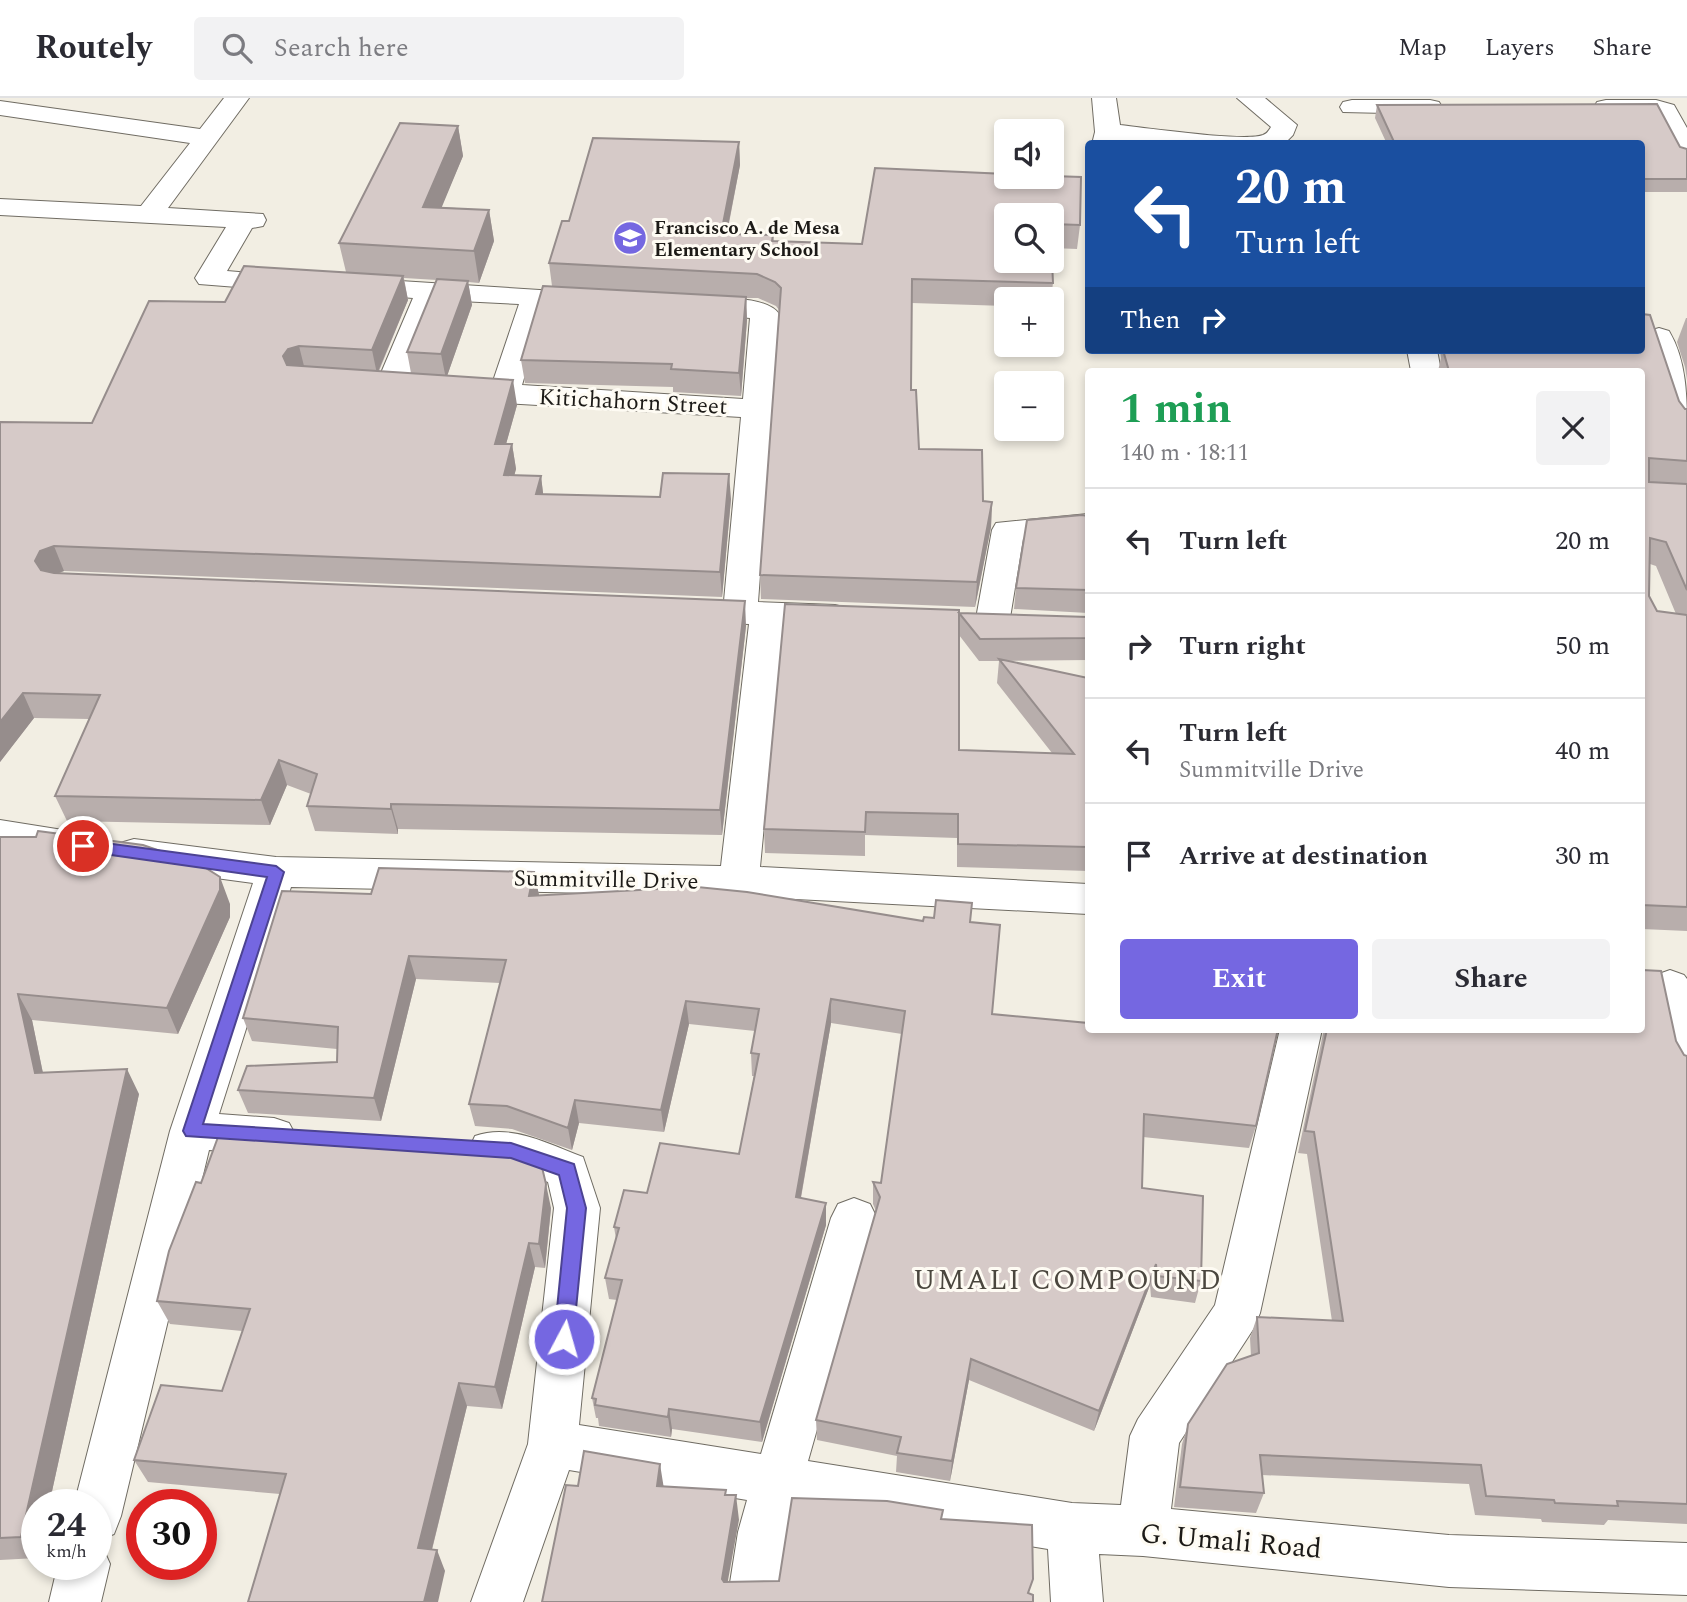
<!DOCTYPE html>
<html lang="en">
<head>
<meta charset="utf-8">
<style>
	:root { --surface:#fff; --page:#f2f2f3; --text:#2b2b33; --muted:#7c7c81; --line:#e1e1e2; --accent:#7567e1 }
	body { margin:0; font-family:Spectral,serif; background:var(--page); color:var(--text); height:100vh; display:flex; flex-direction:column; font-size:26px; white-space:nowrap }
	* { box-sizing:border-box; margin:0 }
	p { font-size:23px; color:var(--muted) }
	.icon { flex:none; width:38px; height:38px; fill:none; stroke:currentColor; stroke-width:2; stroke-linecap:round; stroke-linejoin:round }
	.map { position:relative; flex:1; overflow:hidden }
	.details { position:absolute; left:1085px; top:270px; width:560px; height:665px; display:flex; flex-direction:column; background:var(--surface); border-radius:7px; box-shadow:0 4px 10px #0003 }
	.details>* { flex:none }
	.hud { position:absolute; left:1085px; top:42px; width:560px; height:214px; border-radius:7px; box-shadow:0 4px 10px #0003; background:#1a4fa0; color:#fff; overflow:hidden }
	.controls { position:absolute; left:994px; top:21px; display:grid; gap:14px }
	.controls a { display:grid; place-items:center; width:70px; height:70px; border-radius:7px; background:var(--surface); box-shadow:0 4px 10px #0003; font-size:35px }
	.speed { position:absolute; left:21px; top:1391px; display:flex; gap:14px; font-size:35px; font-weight:700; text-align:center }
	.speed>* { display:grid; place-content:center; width:91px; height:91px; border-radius:50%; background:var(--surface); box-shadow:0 4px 10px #0003; line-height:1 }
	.speed small { font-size:18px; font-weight:400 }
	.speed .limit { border:10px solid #d22; background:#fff; color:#111 }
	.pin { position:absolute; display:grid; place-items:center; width:60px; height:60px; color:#fff; margin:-30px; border:4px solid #fff; border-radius:50%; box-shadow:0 2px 7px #0007 }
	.me { position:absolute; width:77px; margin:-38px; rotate:6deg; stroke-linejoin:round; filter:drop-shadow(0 0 5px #0008) }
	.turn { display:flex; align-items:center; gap:24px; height:147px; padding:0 35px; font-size:32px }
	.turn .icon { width:91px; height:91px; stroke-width:2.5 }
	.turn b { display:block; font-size:49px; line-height:60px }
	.then { display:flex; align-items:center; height:66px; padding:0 35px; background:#0003; gap:14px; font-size:26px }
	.round { display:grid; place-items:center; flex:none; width:74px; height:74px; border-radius:7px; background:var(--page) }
	.headline { display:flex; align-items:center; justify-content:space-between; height:119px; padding:0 35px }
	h1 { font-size:42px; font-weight:700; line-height:52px; color:#1e9e55 }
	.cta { display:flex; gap:14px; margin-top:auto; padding:14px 35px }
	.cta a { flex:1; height:80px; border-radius:7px; background:var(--accent); color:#fff; font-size:28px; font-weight:700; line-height:80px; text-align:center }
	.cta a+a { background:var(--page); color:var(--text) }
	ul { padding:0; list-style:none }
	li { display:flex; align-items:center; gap:21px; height:105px; padding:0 35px; border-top:2px solid var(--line) }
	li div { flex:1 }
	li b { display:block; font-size:26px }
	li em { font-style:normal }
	header { display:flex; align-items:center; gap:42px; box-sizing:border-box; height:98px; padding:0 35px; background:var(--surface); border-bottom:2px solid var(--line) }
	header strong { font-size:33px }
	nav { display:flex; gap:38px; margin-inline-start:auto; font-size:24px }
	.search { width:490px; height:63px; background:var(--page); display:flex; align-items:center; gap:18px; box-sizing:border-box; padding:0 24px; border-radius:7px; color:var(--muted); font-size:26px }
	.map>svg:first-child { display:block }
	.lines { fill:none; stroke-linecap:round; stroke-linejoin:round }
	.minor-casing { stroke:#706c63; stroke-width:2 }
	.minor { fill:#fff; fill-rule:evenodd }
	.wall { fill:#b8aeac; fill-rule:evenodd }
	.shaded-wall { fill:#968d8c }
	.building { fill:#d6cac8; stroke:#968d8c; stroke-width:2 }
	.route { fill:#7567e1; stroke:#4c4392; stroke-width:2 }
	.labels { text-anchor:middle; stroke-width:6; stroke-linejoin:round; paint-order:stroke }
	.far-poi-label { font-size:19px; font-weight:bold; fill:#1c1a17; stroke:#fefbf3; text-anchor:start }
	.street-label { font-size:23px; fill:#1c1a17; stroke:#fefbf3 }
	.near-neighbourhood-label { font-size:28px; letter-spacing:2px; fill:#4a463e; stroke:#fefbf3 }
	.near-street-label { font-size:28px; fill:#1c1a17; stroke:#fefbf3 }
</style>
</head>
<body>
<header>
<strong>Routely</strong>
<div class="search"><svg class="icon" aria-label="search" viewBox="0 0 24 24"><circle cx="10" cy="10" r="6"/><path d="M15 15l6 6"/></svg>Search here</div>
<nav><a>Map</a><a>Layers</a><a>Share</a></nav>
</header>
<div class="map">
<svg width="1687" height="1504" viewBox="0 0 1687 1504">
	<rect width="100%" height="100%" fill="#f2eee3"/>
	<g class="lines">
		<!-- minor casing -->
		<g class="minor-casing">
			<path id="minor" d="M224,0H249L168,110L263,116L266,122L263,128L252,130L227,173L299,179L303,185L299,191L289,193L199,186L195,180L226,129L0,117V101L141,108L190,45L0,17V3L200,31Z
				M1092,0H1116L1120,27C1147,30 1244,44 1263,37C1268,35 1268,33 1271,29L1237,0H1265L1297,27L1293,37L1284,46H1150L1119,43L1118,46H1092L1095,34Z
				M1352,2H1430L1439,4L1442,9L1439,14L1430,16L1343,14L1340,9L1343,4Z
				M1606,2H1656L1674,7L1687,30V63L1678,60L1655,17L1597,14L1594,9L1597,4Z
				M353,180L603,196L607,202L603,208L593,211L542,208L544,211L522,287L743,301L750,220L685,214L681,208L685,202L695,199C717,201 766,197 779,216L758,504L835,507L847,510L852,518L847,526L835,529L783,527L760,769L1088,786V816L739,798L291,789L219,1016L274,1020L289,1025L296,1038L289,1051L274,1056L209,1052L121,1418L114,1436L96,1443V1407H74L170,1033L253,785L134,769L120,765L115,755L120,745L134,741L276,759L721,768L749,526L692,524L680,521L675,513L680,505L692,502L724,503L741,319L504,305L454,299L450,293L454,287L465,284L492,286L519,206L440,202L405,289L401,295L390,298L379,295L375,289L413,200L343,194L339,188L343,182Z
				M1659,230L1669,233C1687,263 1687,300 1687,334L1676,332L1672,325L1644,239L1649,233Z
				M1407,252H1437L1441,273H1411Z
				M1088,416V436L1023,441L1009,526L1004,534L992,537L980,534L975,526L992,432L996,425Z
				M0,722L88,736L93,746L88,756L74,760L0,750Z
				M1670,872L1684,877L1687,881V982L1672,977L1666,965L1650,888L1656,877Z
				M1280,931H1322L1260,1215L1254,1230L1179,1345L1171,1411L1449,1437L1687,1445V1497L1449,1489L1143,1458L1099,1456L1103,1504H1051L1048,1451L795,1409L788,1434L779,1504H727L738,1434L747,1402L569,1372L523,1504H471L528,1346L554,1110L548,1084L510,1071L491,1070L475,1064L469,1051L475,1038C511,1025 548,1046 583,1059L600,1110L579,1327L761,1356L831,1120L838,1106L854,1100L870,1106L877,1120L808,1363L1072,1405L1121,1407L1130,1338L1138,1321L1215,1207Z
				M96,1445L102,1448L110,1466L101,1504H49L58,1466H96Z"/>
		</g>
		<!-- minor -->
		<use href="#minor" class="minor"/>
	</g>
	<!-- wall -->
	<path class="wall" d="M1377,7L1680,49L1687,51V94H1642V46H1387L1375,20Z
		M458,28L463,58L441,109L489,112L494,143L479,185L468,184L472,207L447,278L517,307L506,346H512L516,371L514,377L541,378L543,396L731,401L722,499L64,473L57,476L746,528L722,737L398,731V736L315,733L307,708L311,696L287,687L270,727L67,723L55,698L89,621L34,620L0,664V324L92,325L225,204L346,174L339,145ZM404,180L437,182L407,254L411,275L379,273L408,202Z
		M593,40L739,44L740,67L727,136L773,137L774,143L862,146L875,70L1006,76V79L1052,78L1081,79L1080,127L1077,151L1052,150V117H1006V163H1052L1053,185L1051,201H1006V208L912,205L911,292H916L919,351L982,352L983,403L992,404L991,429L975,509L761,501L760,477L779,212L776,208L758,200H746L747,222L741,298L673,294V289L525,285L521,262L543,188H552L549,165L562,123H569Z
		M1686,220H1687V282L1685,269L1677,244Z
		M1440,252H1642L1685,311H1687V833L1642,831V273H1438L1441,260ZM1650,466L1656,468L1676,516L1657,513L1649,498Z
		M1088,418V515L1014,511L1016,490Z
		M959,515L1088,519V562L1005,563L1088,580V773L957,769V740L865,737V758L765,755L764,731L959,526ZM959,537L979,563H999L997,585L1052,655L959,652Z
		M0,739L230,806V819L178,936L32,922L43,975L139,996L49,1407H37V1460L0,1462Z
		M534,774L539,797L923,823L970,824L992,916L1256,1028L1249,1050L1143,1039L1142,1090L1201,1183L1195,1205L1151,1199L1150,1187L1094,1333L969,1282L950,1383L896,1374L897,1358L817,1342L816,1322L876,1113L873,1106V1084L881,1085L902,936L831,925L801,1100L826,1105V1127L762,1344L672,1331L671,1339L599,1328L598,1320H596L592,1300L617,1202L609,1201L605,1180L616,1141L614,1129L647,1095L739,1056L754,978H752L751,955L755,933L689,926L664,1034L579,1025L572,1052L512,1031L475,1028L469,1006L500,885L416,881L381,1023L248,1015L238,992L337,964V951L252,943L243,920L371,796Z
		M1324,931H1642L1676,943L1684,957L1687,958V1426L1608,1422L1604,1427L1542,1424L1541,1421L1475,1417L1469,1386L1262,1377L1264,1395L1256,1415L1174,1409L1182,1346L1188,1326L1251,1258L1250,1240L1257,1219L1332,1223L1307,1056L1298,1055Z
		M551,1110L545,1170L535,1169L502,1311L467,1308L432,1452L445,1473L280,1396L148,1384L134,1362L222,1293L242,1233L170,1226L157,1203Z"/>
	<!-- shaded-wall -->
	<path class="shaded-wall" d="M458,28L463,58L429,140L423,109Z
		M739,44L740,67L722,159L721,136Z
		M489,112L494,143L479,185L474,153Z
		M403,178L408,202L377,276L372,252Z
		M468,183L472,207L446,281L441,256Z
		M746,199L747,222L741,298L739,275Z
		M299,248L305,272L289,283L283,258L288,251Z
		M513,282L517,307L499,371L495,346Z
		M512,346L516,371L508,402L504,377Z
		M729,376L731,401L722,499L720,474Z
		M541,378L544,403L536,396Z
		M992,404L991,429L975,509L977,484Z
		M54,448L64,473L50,478L45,488L35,463L40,453Z
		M745,503L746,528L722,737L720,712Z
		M23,595L34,620L0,664V624Z
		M279,662L287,687L270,727L261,702Z
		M391,706L398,731V736L391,711Z
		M534,774L539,797L529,798Z
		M220,779L230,806V819L178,936L167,910Z
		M409,858L416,881L381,1023L374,1000Z
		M18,896L32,922L48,1000L35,975Z
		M831,901V925L797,1121L796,1099Z
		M686,903L689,926L664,1034L661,1012Z
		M127,971L139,996L49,1407H37V1459L21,1439Z
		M575,1002L579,1025L572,1052L568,1030Z
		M546,1086L551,1110L545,1170L539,1146Z
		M826,1105V1127L762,1344L760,1324Z
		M529,1145L535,1169L502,1311L495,1289Z
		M1156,1166L1150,1187L1094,1333L1099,1313Z
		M971,1261L969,1282L950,1383L952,1363Z
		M459,1285L467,1308L427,1471L418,1450Z
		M669,1311L672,1331L671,1339L668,1319Z
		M660,1366L664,1391L657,1388Z
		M736,1397L739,1422L724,1504L722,1481Z
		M437,1452L445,1473L438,1504H424Z"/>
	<!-- building -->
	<path class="building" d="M1657,6L1680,49L1687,51V81H1642V46H1395L1377,7Z
		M400,25L458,28L423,109L489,112L474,153L339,145Z
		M593,40L739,44L721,136L773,137L772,143L862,146L875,70L1006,76V79L1052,78L1081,79L1080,127L1052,126V117H1006V163H1052L1053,185L912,181L911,292H916L919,351L982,352L983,403L992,404L977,484L760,477L781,190L775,184L757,176L549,165L562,123H569Z
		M244,168L403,178L372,252L299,248L288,251L283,258L287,267L513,282L495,346H512L504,377L541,378L536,396L660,399L663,375L729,376L720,474L54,448L40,453L35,463L41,472L54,475L745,503L720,712L391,706V711L307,708L317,676L279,662L261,702L55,698L100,597L23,595L0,624V324L92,325L149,203L225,204Z
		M437,181L468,183L441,256L407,254Z
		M543,188L746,199L739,275L671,271L672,266L521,262Z
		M1642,216L1650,217L1679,303L1685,311H1687V363L1649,360V384L1687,386V492L1666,444L1650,440L1649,498L1657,513L1687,517V809L1642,807V273H1449L1443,252H1642Z
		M1082,417L1088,418V492L1016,490L1027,422Z
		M785,506L959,512V652L1074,656L999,561L1088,580V749L958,746V716L866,714L865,734L764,731Z
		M959,515L1088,519V540L980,541Z
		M38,733L143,747L201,767L220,779V792L167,910L18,896L35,975L127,971L21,1439L0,1440V739H36Z
		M379,770L534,774L529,798L657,791L658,785L747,794L923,823L924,819L934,820L936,802L972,805L970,824L1000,827L992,916L1088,925V931H1278L1256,1028L1144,1016L1142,1090L1203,1098L1201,1183L1157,1178L1156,1166L1099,1313L971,1261L952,1363L897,1355L901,1339L816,1322L880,1099L873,1084L881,1085L905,913L831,901L796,1099L826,1105L760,1324L669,1311L668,1319L595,1307L596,1301L592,1300L622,1182L605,1180L619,1130L614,1129L624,1092L647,1095L660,1045L739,1056L759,956L751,955L759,911L686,903L661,1012L575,1002L568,1030L507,1008L469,1006L506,862L409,858L374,1000L238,992L247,968L337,964L338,929L243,920L282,793L371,796Z
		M1642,872L1661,873L1676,943L1684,957L1687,958V1406L1617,1403L1618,1408L1555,1405L1554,1402L1486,1398L1481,1367L1260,1357L1264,1395L1180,1389L1188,1326L1227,1266L1259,1255L1257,1219L1343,1223L1314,1034L1305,1033L1327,931H1642Z
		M221,1031L503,1049L540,1061L546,1086L539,1146L529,1145L495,1289L459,1285L418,1450L437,1452L424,1504H248L286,1376L134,1362L161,1287L222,1293L250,1211L157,1203L169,1153L196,1084L201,1085Z
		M584,1353L660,1366L657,1388L726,1392L725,1397H736L722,1481L724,1484L779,1483L792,1400L887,1403L943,1412L941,1421L1032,1427L1033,1481L1028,1495L1033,1497V1504H542L566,1387L578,1388Z"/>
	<!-- route -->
	<path class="route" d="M83,742L276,768L284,774L203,1026L511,1045L574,1066L586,1110L573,1241L571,1248L564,1250L557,1248L554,1241L567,1110L559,1077L511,1060L186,1038L183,1033L267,779L83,753L75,748Z"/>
	<!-- icons -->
	<defs>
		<g id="school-disc" transform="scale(1.75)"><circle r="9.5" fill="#7567e1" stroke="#fefbf3"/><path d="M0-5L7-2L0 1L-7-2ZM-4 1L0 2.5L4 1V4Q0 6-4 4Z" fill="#fff"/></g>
	</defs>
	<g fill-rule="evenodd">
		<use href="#school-disc" x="630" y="140"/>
	</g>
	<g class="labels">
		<!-- far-poi labels -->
		<g class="far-poi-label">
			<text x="654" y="136">Francisco A. de Mesa<tspan x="654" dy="22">Elementary School</tspan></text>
		</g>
		<!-- street labels -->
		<g class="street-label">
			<text transform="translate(633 303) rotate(3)" y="8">Kitichahorn Street</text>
			<text transform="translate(606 781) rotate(1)" y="8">Summitville Drive</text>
		</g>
		<!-- near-neighbourhood labels -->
		<g class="near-neighbourhood-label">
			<text x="1068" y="1191">UMALI COMPOUND</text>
		</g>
		<!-- near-street labels -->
		<g class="near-street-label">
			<text transform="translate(1231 1442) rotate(5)" y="10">G. Umali Road</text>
		</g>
	</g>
</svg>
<div class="controls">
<a><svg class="icon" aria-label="sound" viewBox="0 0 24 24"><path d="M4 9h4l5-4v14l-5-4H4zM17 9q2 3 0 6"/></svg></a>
<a><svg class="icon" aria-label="search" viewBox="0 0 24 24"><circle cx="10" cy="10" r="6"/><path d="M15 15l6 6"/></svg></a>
<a>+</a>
<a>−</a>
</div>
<div class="speed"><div>24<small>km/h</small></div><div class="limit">30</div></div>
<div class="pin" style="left:83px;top:748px;background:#d93025"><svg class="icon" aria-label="arrive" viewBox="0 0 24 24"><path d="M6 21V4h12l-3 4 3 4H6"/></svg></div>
<svg class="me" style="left:564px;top:1241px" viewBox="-20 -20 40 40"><circle r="17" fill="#7567e1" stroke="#fff" stroke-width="3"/><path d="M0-11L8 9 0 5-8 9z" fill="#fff"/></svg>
<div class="hud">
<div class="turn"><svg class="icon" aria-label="left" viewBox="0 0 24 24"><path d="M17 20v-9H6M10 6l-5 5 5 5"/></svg><div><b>20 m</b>Turn left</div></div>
<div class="then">Then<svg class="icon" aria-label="right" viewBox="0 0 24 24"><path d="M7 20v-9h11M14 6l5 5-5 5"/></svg></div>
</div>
<section class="details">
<div class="headline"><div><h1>1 min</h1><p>140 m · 18:11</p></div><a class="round"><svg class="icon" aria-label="close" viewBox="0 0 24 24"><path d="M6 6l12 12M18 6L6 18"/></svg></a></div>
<ul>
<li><svg class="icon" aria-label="left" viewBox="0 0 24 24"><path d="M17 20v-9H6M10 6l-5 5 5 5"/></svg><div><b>Turn left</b></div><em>20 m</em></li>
<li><svg class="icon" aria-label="right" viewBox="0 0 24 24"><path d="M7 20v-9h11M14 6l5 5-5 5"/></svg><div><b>Turn right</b></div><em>50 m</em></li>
<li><svg class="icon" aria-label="left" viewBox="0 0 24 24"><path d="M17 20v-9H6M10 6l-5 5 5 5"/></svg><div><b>Turn left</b><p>Summitville Drive</p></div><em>40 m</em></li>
<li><svg class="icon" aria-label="arrive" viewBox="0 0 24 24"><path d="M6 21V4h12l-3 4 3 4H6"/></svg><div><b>Arrive at destination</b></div><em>30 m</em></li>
</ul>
<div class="cta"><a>Exit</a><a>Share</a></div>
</section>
</div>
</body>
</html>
